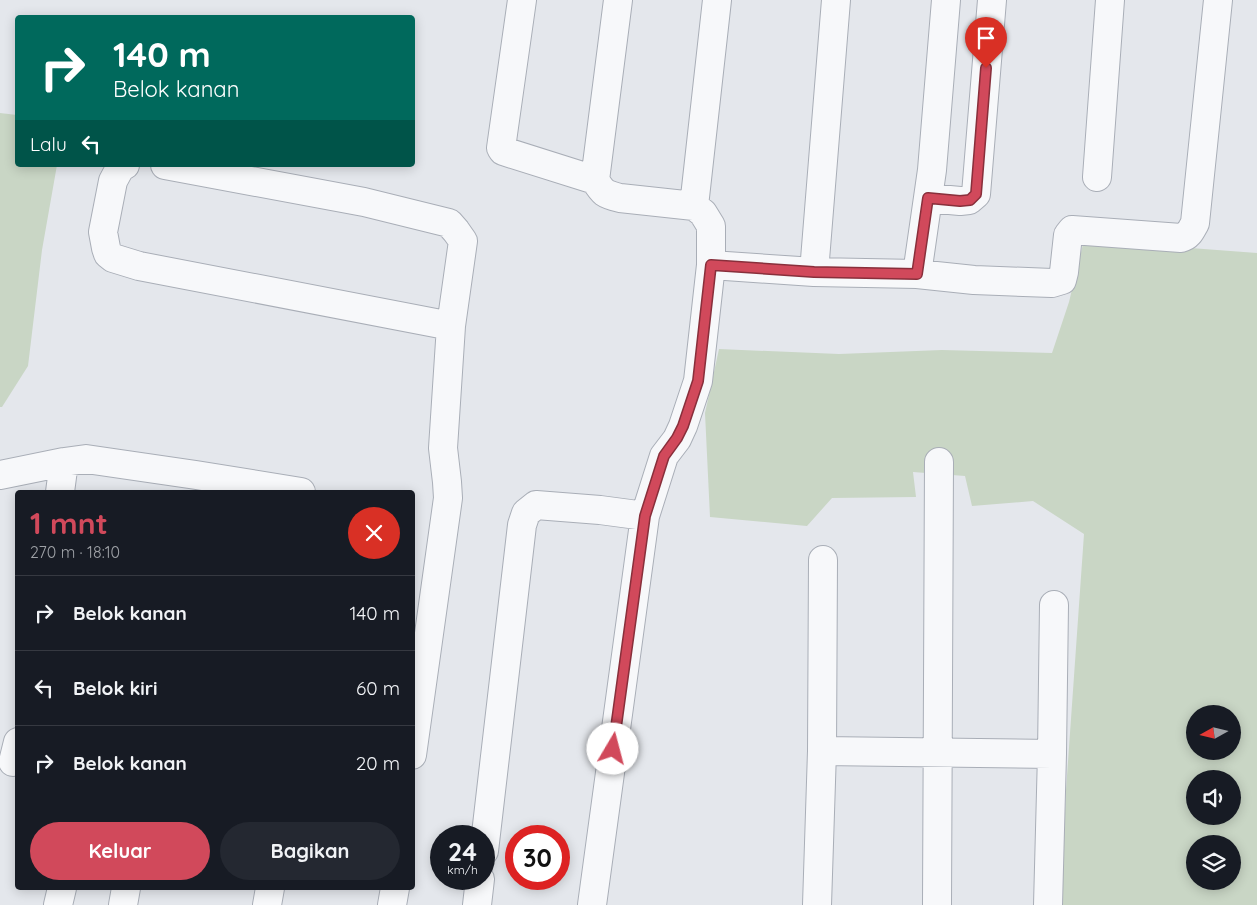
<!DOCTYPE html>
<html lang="id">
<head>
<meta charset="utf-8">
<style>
	:root { --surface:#171b24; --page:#242831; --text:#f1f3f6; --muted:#9ea1a6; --line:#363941; --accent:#d1495b }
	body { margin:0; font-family:Quicksand,sans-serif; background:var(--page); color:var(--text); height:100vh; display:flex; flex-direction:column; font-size:19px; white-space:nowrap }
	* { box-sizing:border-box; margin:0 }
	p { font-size:16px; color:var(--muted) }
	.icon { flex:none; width:28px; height:28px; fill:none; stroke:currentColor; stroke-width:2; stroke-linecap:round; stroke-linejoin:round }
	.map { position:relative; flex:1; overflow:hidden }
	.panel { position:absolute; left:15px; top:490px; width:400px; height:400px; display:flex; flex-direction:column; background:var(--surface); border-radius:5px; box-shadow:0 2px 12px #0003 }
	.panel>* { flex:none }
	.top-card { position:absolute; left:15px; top:15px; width:400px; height:152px; border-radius:5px; box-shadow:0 2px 12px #0003; background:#00695c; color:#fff; overflow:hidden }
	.needle { width:32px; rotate:262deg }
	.buttons { position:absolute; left:1186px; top:705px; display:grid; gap:10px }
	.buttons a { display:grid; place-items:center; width:55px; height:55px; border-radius:50%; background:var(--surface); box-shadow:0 2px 12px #0003; font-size:25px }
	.speed { position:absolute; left:430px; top:825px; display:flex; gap:10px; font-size:25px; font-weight:700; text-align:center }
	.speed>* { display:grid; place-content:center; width:65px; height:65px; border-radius:50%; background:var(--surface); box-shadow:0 2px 12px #0003; line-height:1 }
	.speed small { font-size:12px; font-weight:400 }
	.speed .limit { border:8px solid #d22; background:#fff; color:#111 }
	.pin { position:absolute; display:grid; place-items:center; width:42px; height:42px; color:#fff; margin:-51px -21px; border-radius:50% 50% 50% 0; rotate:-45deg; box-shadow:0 0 5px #0007 }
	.pin .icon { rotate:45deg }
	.me { position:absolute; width:55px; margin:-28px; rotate:8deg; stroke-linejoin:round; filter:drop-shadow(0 0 4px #0008) }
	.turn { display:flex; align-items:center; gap:18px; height:105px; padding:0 15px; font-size:22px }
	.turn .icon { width:65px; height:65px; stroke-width:2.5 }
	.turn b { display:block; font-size:35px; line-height:42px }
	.then { display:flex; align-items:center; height:48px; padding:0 15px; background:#0003; gap:10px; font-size:19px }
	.round { display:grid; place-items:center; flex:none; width:52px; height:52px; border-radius:26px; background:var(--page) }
	.head { display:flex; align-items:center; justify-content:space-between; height:85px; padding:0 15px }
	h1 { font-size:30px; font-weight:800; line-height:38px; color:var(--accent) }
	.button { display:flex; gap:10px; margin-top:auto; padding:10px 15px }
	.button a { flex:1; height:58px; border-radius:30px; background:var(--accent); color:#fff; font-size:20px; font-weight:800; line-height:58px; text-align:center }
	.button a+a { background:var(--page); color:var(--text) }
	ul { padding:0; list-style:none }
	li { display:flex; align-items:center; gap:15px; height:75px; padding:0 15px; border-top:1px solid var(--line) }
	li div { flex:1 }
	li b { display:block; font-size:19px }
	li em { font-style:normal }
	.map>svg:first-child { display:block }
	.green { fill:#c9d6c5; fill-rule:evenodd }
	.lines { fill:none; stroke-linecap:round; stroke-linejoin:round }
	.minor-casing { stroke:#a9aeb7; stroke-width:30 }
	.minor { stroke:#f7f8fa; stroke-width:28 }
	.route-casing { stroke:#882f3b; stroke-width:12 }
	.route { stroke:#d1495b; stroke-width:9 }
</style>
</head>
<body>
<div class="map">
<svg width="1257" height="905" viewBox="0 0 1257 905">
	<rect width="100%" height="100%" fill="#e4e7ec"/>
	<!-- green -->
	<path class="green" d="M0,113L17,115L18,165H57L42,250L28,366L2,407H0Z
		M1084,240L1257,253V905H1061L1066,790L1084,534L1033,501L972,506L965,476L913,472L916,497L832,498L807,526L710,517L705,413L719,349L839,354L942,350L1052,353L1069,302ZM1195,714H1232V751H1195ZM1195,779H1232V816H1195ZM1195,844H1232V881H1195Z"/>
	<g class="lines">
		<!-- minor casing -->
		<g class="minor-casing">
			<path id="minor" d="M522,0L501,148L503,151L595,180C603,193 604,194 620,198L694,206L703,213L711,226V265L698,381L683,426L677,439L664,456L645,516L592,905
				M125,165L120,168L113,181L103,232L106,248L108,254L113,258L139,266L451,326
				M165,165L364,202L449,223L456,231L463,241L451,326L443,448L447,482L448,498L412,755
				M1097,177L1110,0
				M595,180L618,0
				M928,198L960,201L969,200L976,194L992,0
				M694,206L717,0
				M711,265L814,272L917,274L974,280L1052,283L1062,280L1064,272L1068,235L1072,230L1181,238C1189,236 1191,230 1195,223L1218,0
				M814,272L836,0
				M917,274L932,170L946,0
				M0,475L64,462L86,459L196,475L301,492
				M60,492L64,462
				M822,751L1052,754
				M13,762L18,742
				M484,851L522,525L526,513L536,505L600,510L645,516
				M58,905L62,888
				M123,905L126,888
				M267,905L270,888
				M392,905L395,888
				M477,905L480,879
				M817,905L822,751L823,560
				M937,905L939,462
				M1048,905L1052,754L1054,605"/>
		</g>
		<!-- minor -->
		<use href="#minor" class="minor"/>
	</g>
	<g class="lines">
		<!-- route casing -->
		<g class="route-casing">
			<path id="route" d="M613,749L645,516L664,456L677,438L683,426L698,381L711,265L814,272L917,274L928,198L960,201L970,200L976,194L986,68"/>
		</g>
		<!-- route -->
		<use href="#route" class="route"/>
	</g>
</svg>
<div class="buttons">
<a><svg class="needle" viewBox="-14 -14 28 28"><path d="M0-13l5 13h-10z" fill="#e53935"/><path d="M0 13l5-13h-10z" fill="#9ea1a6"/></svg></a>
<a><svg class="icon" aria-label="sound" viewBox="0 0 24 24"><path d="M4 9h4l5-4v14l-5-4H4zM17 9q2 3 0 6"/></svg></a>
<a><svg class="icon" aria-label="layers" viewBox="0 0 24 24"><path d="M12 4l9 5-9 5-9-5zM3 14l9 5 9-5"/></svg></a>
</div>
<div class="speed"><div>24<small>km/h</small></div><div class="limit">30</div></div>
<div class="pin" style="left:986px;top:68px;background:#d93025"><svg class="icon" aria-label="arrive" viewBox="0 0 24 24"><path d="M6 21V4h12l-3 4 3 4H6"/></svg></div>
<svg class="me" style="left:613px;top:749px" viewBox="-20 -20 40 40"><circle r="19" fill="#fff"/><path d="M0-13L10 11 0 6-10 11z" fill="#d1495b"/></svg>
<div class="top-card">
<div class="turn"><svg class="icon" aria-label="right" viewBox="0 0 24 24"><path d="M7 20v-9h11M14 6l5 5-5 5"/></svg><div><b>140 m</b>Belok kanan</div></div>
<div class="then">Lalu<svg class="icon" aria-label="left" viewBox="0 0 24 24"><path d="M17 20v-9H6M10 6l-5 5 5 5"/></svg></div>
</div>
<section class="panel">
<div class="head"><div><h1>1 mnt</h1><p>270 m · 18:10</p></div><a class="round" style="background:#d93025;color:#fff"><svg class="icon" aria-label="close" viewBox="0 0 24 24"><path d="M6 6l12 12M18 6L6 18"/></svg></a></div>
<ul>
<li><svg class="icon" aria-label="right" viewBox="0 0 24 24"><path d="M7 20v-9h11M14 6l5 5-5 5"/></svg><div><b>Belok kanan</b></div><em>140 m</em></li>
<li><svg class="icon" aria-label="left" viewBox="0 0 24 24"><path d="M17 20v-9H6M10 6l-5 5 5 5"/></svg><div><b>Belok kiri</b></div><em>60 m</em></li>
<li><svg class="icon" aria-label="right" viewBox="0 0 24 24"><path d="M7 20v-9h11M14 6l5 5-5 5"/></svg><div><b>Belok kanan</b></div><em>20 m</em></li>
</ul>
<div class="button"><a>Keluar</a><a>Bagikan</a></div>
</section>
</div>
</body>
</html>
